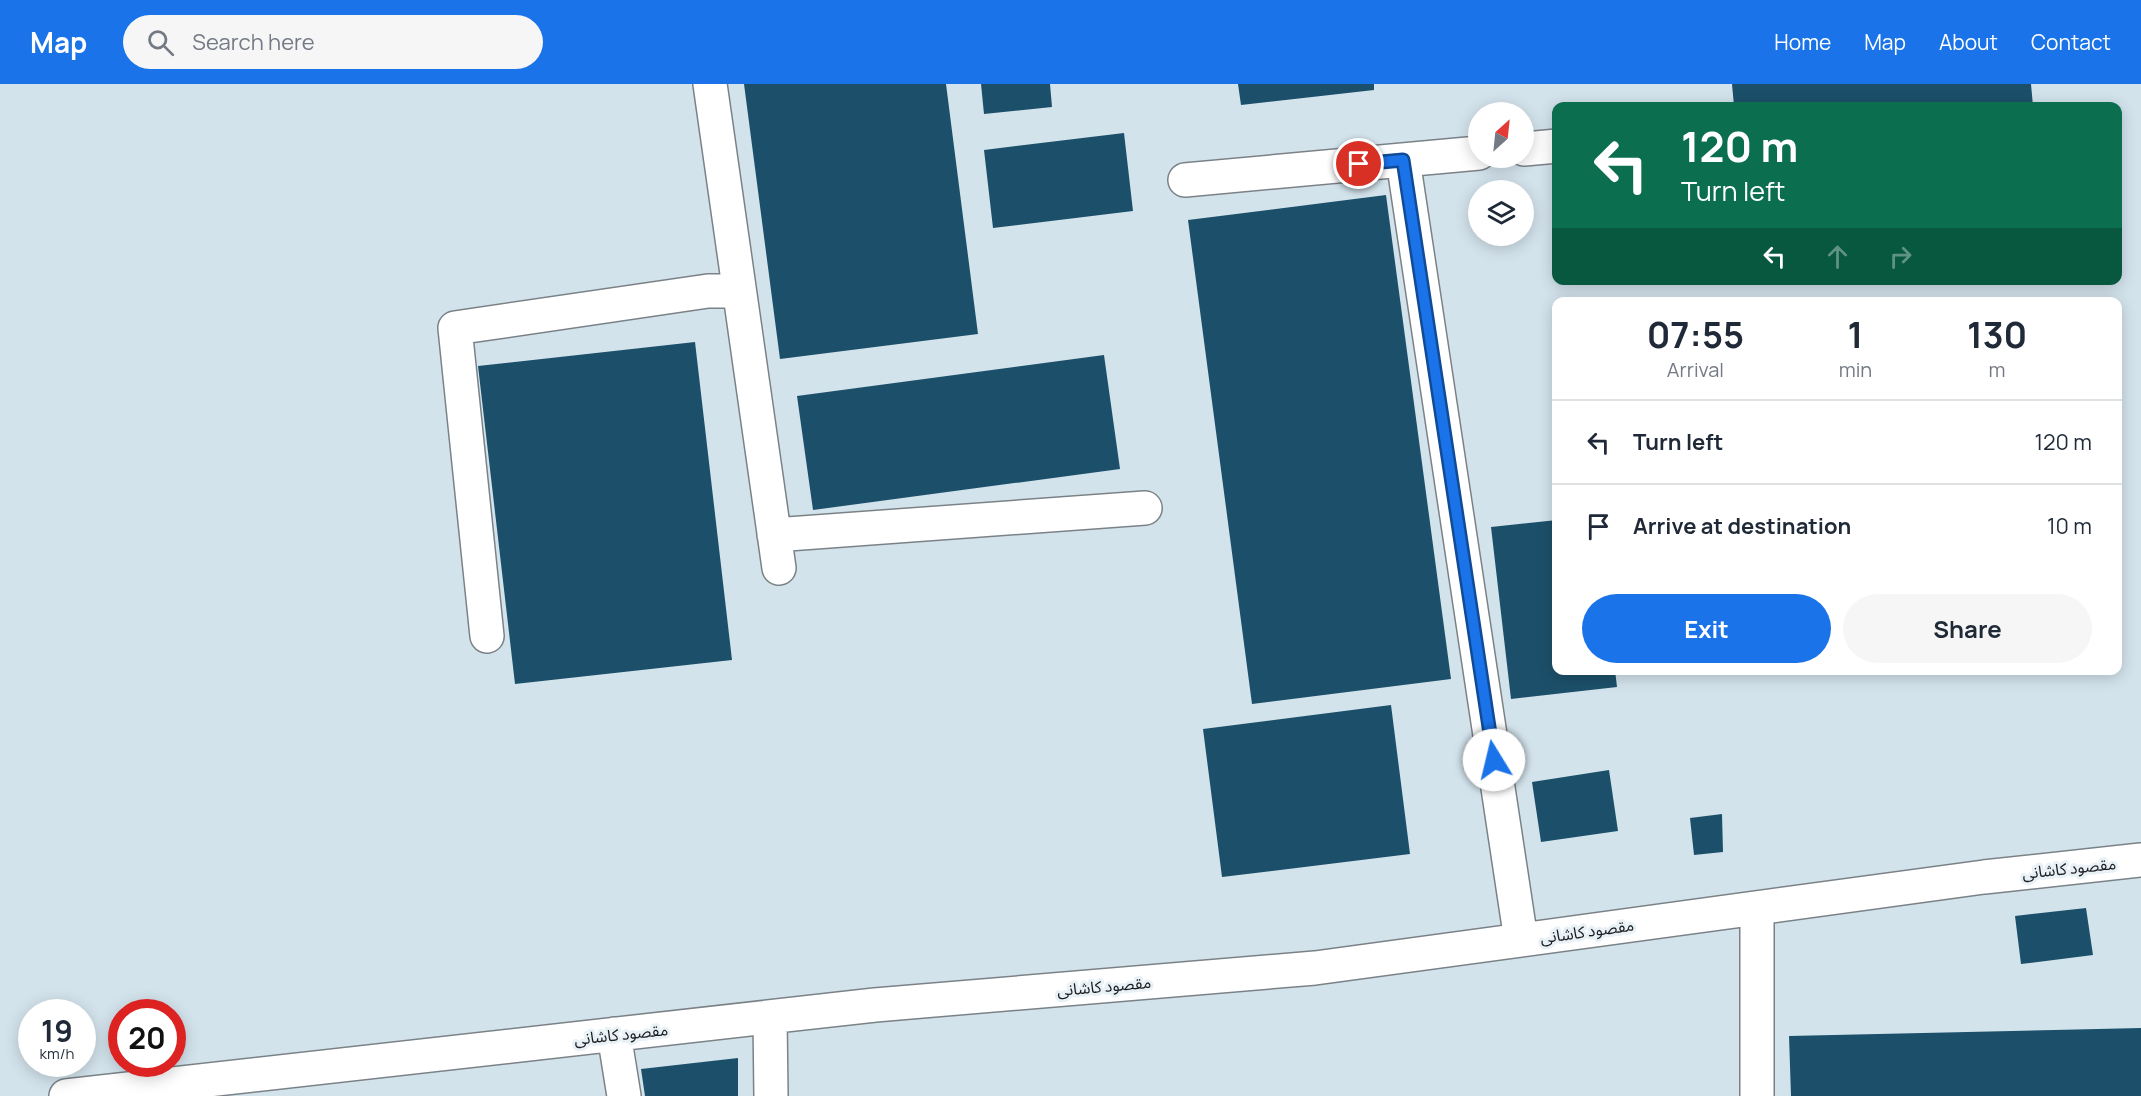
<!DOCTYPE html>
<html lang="en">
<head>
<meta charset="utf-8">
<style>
	:root { --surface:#fff; --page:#f6f6f7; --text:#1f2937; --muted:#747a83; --line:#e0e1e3; --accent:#1a73e8 }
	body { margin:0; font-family:Manrope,"Noto Sans Arabic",sans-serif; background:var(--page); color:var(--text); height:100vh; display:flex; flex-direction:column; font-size:22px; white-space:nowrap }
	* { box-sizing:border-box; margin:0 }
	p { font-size:20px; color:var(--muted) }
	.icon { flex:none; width:33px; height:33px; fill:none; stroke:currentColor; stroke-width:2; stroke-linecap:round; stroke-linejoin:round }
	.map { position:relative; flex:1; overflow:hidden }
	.details { position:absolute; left:1552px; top:213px; width:570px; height:378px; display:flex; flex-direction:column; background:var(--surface); border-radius:12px; box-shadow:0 3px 15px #0003 }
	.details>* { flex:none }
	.hud { position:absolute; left:1552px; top:18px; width:570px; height:183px; border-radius:12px; box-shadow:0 3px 15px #0003; background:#0b6e4f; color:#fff; overflow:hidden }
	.needle { width:39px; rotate:27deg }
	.controls { position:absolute; left:1468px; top:18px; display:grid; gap:12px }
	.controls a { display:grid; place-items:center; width:66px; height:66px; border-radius:50%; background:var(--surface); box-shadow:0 3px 15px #0003; font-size:30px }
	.speed { position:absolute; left:18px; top:915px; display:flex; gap:12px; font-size:30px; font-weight:700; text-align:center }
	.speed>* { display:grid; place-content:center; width:78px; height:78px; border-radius:50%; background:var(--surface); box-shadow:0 3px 15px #0003; line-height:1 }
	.speed small { font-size:15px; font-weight:400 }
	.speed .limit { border:9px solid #d22; background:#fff; color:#111 }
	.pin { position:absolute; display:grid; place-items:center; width:51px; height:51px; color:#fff; margin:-26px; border:3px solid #fff; border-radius:50%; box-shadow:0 2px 6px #0007 }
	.me { position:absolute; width:66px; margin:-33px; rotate:351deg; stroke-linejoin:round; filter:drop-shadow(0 0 4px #0008) }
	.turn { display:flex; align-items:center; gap:21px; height:126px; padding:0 30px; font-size:27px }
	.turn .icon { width:78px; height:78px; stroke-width:2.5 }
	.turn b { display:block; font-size:42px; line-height:51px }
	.lanes { display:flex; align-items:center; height:57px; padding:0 30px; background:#0003; justify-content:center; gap:30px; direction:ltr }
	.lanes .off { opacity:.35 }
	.eta { display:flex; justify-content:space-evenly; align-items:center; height:102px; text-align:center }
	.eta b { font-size:36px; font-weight:700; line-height:42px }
	.cta { display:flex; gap:12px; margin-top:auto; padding:12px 30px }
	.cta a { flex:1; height:69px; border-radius:36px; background:var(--accent); color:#fff; font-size:24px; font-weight:700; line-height:69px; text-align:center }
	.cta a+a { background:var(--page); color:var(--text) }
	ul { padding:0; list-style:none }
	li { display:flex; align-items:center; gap:18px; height:84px; padding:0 30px; border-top:2px solid var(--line) }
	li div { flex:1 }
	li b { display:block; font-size:22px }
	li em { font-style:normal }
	header { display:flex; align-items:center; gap:36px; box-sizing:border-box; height:84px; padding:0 30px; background:var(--accent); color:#fff }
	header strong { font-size:28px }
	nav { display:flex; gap:33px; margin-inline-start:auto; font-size:21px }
	.search { width:420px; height:54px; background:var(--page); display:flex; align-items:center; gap:15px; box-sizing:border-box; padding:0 21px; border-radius:33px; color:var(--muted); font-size:22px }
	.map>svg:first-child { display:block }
	.built { fill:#d3e3ec; fill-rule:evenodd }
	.building { fill:#1c506a }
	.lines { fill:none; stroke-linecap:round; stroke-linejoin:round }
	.minor-casing { stroke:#7b8287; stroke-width:36 }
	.minor { stroke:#fff; stroke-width:33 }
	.route-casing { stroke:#114b97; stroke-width:15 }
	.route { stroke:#1a73e8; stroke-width:10 }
	.labels { text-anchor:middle; stroke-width:6; stroke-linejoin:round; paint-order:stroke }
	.street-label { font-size:16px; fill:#1a1d1f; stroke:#e8f1f6 }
</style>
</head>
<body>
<header>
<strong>Map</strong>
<div class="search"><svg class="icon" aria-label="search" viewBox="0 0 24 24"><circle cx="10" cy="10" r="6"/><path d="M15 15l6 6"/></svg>Search here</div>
<nav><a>Home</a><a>Map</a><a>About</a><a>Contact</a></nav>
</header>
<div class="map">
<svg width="2141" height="1012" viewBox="0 0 2141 1012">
	<rect width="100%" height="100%" fill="#e8f1f6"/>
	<!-- built -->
	<path class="built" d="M0,0H2141V1012H0ZM1557,22H2118V196H1557ZM1479,28H1524V74H1479ZM1479,106H1524V152H1479ZM1557,218H2118V586H1557ZM32,928H82V980H32ZM122,928H172V980H122Z"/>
	<!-- building -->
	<path class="building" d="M744,0H946L978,250L780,275Z
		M981,0H1050L1052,23L984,30Z
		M1238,0H1374V6L1241,21Z
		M1732,0H2031L2033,22H1734Z
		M1124,49L1133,127L993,144L984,66Z
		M1386,111L1451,595L1252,620L1188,136Z
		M695,258L732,576L515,600L478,282Z
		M1104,271L1120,385L813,426L797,312Z
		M1557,436V586H1615L1617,603L1511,615L1491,443Z
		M1391,621L1410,770L1222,793L1203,645Z
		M1609,686L1618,747L1541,758L1532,698Z
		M1722,730L1723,768L1694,771L1690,734Z
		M2086,824L2093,871L2021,880L2015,832Z
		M2141,944V1012H1791L1789,952Z
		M738,974V1012H645L641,985Z"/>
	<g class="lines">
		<!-- minor casing -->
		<g class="minor-casing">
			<path id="minor" d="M710,0L779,484
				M1524,65L1557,62
				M1403,76L1521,856
				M1185,96L1479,69
				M774,451L1145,424
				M487,552L455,244L708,207H739
				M1757,824V1012
				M770,933L771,1012
				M614,950L624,1012
				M66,1012L875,921L1315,884L1984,793L2141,776"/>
		</g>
		<!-- minor -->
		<use href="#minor" class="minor"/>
	</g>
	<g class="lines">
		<!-- route casing -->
		<g class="route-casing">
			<path id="route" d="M1359,80L1403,76L1494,676"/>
		</g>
		<!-- route -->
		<use href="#route" class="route"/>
	</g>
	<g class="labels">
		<!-- street labels -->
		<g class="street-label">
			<text transform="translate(2069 784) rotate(-6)" y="6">مقصود کاشانی</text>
			<text transform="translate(1587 847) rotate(-8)" y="6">مقصود کاشانی</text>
			<text transform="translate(1104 902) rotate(-5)" y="6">مقصود کاشانی</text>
			<text transform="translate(621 950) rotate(-6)" y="6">مقصود کاشانی</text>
		</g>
	</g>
</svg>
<div class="controls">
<a><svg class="needle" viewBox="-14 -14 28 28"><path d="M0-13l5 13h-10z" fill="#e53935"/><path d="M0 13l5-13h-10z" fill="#747a83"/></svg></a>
<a><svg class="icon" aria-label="layers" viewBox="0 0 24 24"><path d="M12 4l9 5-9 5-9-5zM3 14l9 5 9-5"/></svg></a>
</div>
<div class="speed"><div>19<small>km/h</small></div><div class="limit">20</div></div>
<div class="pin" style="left:1359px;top:80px;background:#d93025"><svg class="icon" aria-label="arrive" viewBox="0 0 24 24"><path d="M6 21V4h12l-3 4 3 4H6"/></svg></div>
<svg class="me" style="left:1494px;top:676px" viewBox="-20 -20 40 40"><circle r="19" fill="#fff"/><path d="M0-13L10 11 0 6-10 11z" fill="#1a73e8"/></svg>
<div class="hud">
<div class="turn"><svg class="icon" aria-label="left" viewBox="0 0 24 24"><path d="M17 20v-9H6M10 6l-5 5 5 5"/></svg><div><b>120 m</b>Turn left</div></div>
<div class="lanes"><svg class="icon" aria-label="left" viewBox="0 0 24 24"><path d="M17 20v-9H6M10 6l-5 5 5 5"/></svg><svg class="icon off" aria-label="ahead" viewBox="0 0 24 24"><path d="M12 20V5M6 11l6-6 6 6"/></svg><svg class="icon off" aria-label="right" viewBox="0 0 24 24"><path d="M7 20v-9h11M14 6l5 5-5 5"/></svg></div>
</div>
<section class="details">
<div class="eta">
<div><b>07:55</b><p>Arrival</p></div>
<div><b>1</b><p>min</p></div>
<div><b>130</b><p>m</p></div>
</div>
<ul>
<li><svg class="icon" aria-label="left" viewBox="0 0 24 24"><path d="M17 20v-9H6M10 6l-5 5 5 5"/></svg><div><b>Turn left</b></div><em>120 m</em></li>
<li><svg class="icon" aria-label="arrive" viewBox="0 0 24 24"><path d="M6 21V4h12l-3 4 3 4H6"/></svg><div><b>Arrive at destination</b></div><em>10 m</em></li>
</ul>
<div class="cta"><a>Exit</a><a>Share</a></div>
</section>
</div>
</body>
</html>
